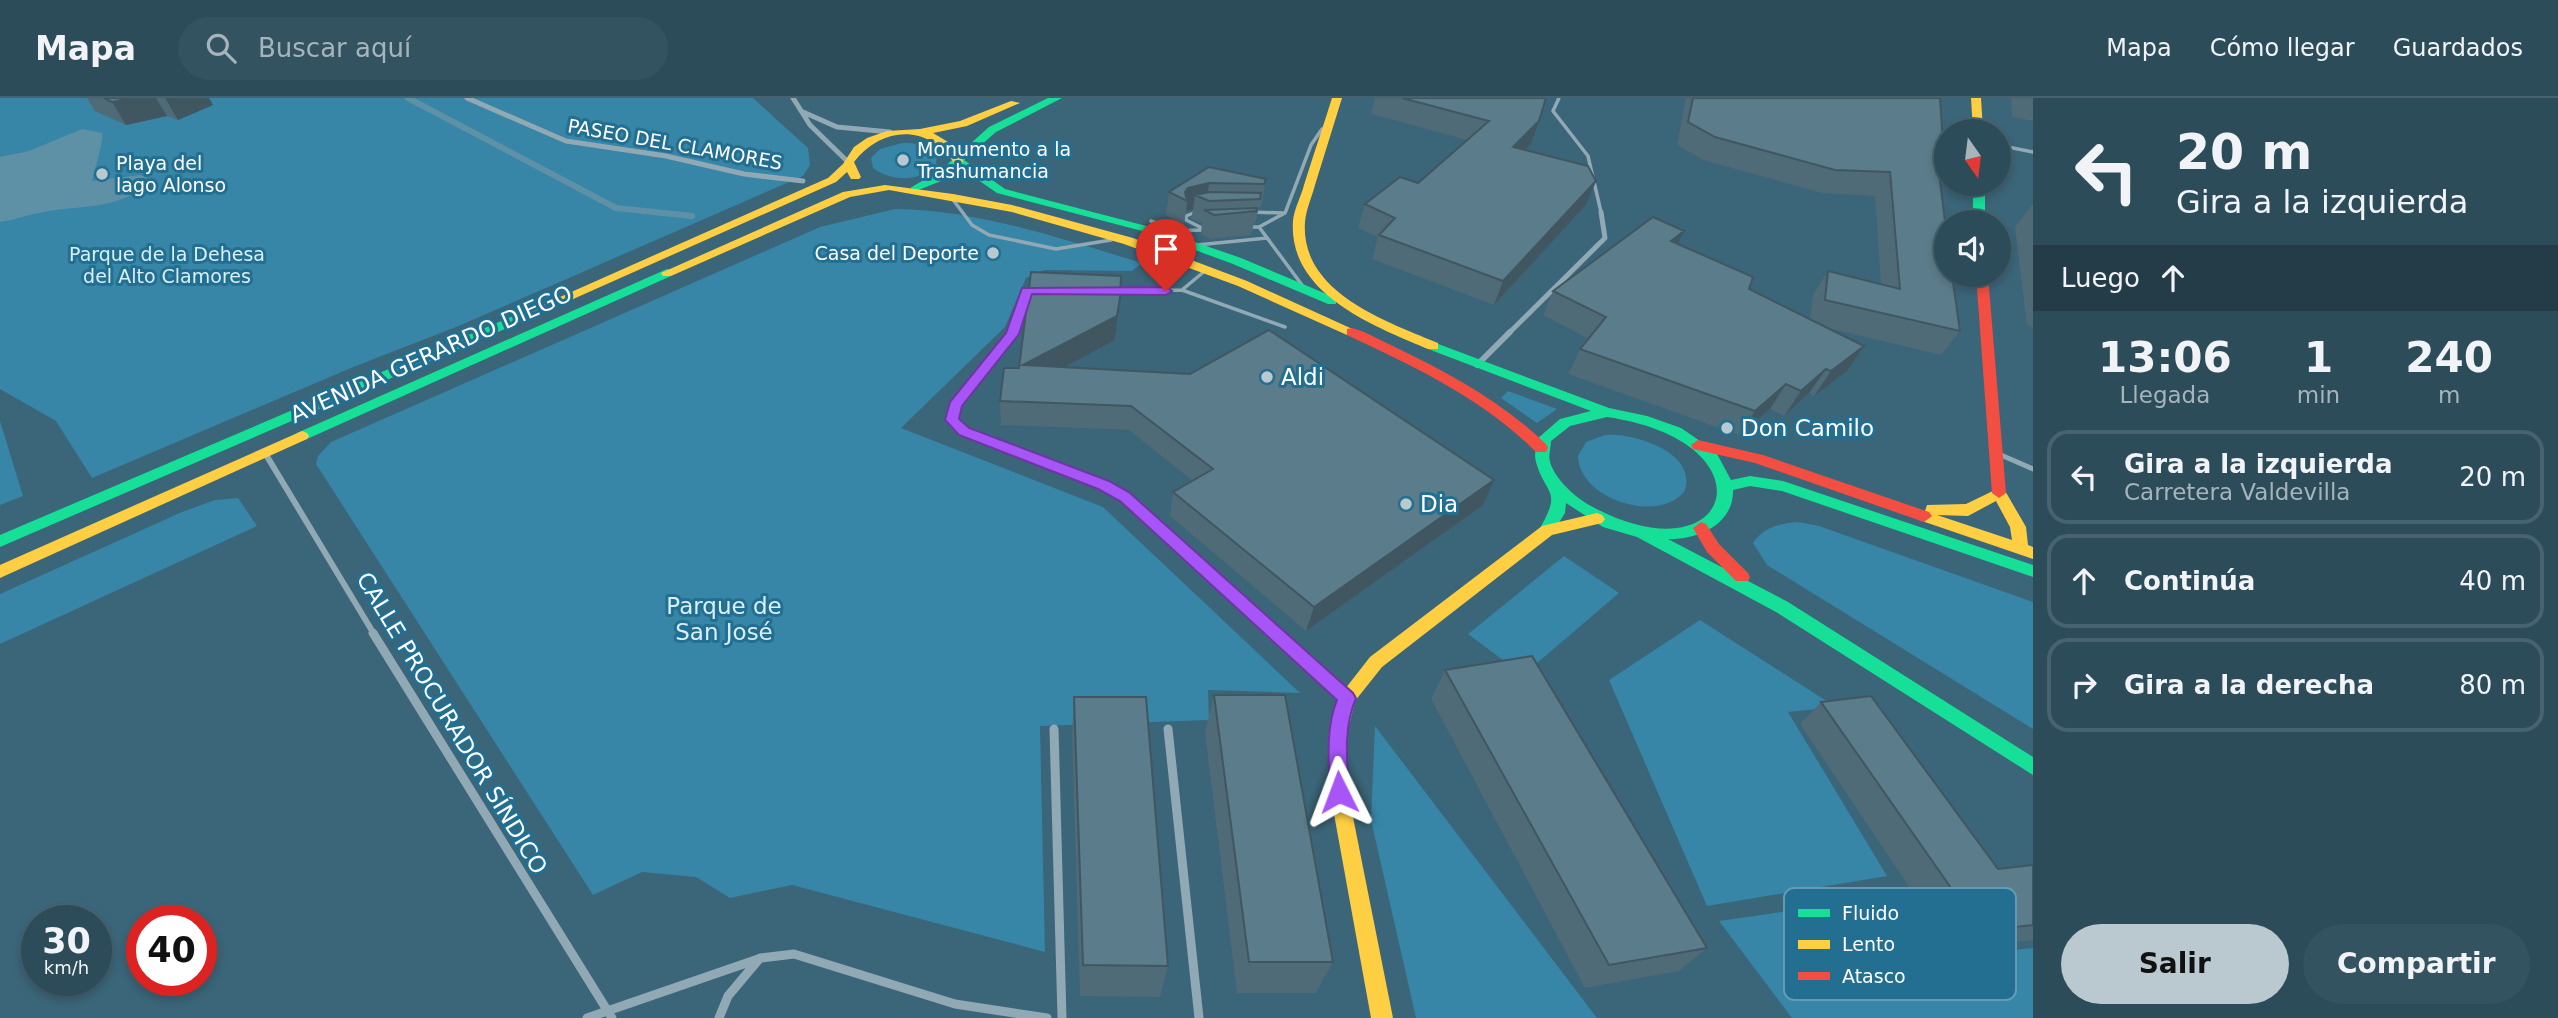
<!DOCTYPE html>
<html lang="es">
<head>
<meta charset="utf-8">
<style>
	:root { --surface:#2c4c5a; --page:#345360; --text:#f1f3f6; --muted:#a6b4bb; --line:#486370; --accent:#bac9d0 }
	body { margin:0; font-family:"DejaVu Sans",sans-serif; background:var(--page); color:var(--text); height:100vh; display:flex; flex-direction:column; font-size:26px; white-space:nowrap }
	* { box-sizing:border-box; margin:0 }
	p { font-size:23px; color:var(--muted) }
	.icon { flex:none; width:38px; height:38px; fill:none; stroke:currentColor; stroke-width:2; stroke-linecap:round; stroke-linejoin:round }
	.map { position:relative; flex:1; overflow:hidden }
	.sheet { display:flex; flex-direction:column; background:var(--surface); width:525px }
	.sheet>* { flex:none }
	.banner { background:#2c4c5a; color:var(--text); overflow:hidden }
	.needle { width:46px; rotate:166deg }
	.controls { position:absolute; left:1934px; top:21px; display:grid; gap:14px }
	.controls a { display:grid; place-items:center; width:77px; height:77px; border-radius:50%; background:var(--surface); box-shadow:0 4px 10px #0003,0 0 0 2px var(--line); font-size:35px }
	.speed { position:absolute; left:21px; top:807px; display:flex; gap:14px; font-size:35px; font-weight:700; text-align:center }
	.speed>* { display:grid; place-content:center; width:91px; height:91px; border-radius:50%; background:var(--surface); box-shadow:0 4px 10px #0003,0 0 0 2px var(--line); line-height:1 }
	.speed small { font-size:18px; font-weight:400 }
	.speed .limit { border:10px solid #d22; background:#fff; color:#111 }
	.pin { position:absolute; display:grid; place-items:center; width:60px; height:60px; color:#fff; margin:-72px -30px; border-radius:50% 50% 50% 0; rotate:-45deg; box-shadow:0 0 7px #0007 }
	.pin .icon { rotate:45deg }
	.me { position:absolute; width:77px; margin:-38px; rotate:357deg; stroke-linejoin:round; filter:drop-shadow(0 0 5px #0008) }
	.turn { display:flex; align-items:center; gap:24px; height:147px; padding:0 28px; font-size:32px }
	.turn .icon { width:91px; height:91px; stroke-width:2.5 }
	.turn b { display:block; font-size:49px; line-height:60px }
	.then { display:flex; align-items:center; height:66px; padding:0 28px; background:#0003; gap:14px; font-size:26px }
	.eta { display:flex; justify-content:space-evenly; align-items:center; height:119px; text-align:center }
	.eta b { font-size:42px; font-weight:800; line-height:49px }
	.cta { display:flex; gap:14px; margin-top:auto; padding:14px 28px }
	.cta a { flex:1; height:80px; border-radius:42px; background:var(--accent); color:#111; font-size:28px; font-weight:800; line-height:80px; text-align:center }
	.cta a+a { background:var(--page); color:var(--text) }
	ul { padding:0; list-style:none }
	li { display:flex; align-items:center; gap:21px; height:94px; margin:0 14px 10px; padding:0 14px; border:4px solid var(--line); border-radius:21px }
	li div { flex:1 }
	li b { display:block; font-size:26px }
	li em { font-style:normal }
	header { display:flex; align-items:center; gap:42px; box-sizing:border-box; height:98px; padding:0 35px; background:var(--surface); border-bottom:2px solid var(--line) }
	header strong { font-size:33px }
	nav { display:flex; gap:38px; margin-inline-start:auto; font-size:24px }
	.search { width:490px; height:63px; background:var(--page); display:flex; align-items:center; gap:18px; box-sizing:border-box; padding:0 24px; border-radius:38px; color:var(--muted); font-size:26px }
	main { display:flex; flex:1; min-height:0 }
	.map>svg:first-child { display:block }
	.green { fill:#3785a7 }
	.water { fill:#5f91a6 }
	.lines { fill:none; stroke-linecap:round; stroke-linejoin:round }
	.stream { stroke:#5f91a6; stroke-width:6 }
	.lane-far2 { stroke:#90a9b4; stroke-width:3.5 }
	.lane-far1 { stroke:#90a9b4; stroke-width:5 }
	.lane { stroke:#90a9b4; stroke-width:6 }
	.street-far2 { stroke:#90a9b4; stroke-width:5 }
	.street-far1 { stroke:#90a9b4; stroke-width:6 }
	.street { stroke:#90a9b4; stroke-width:9 }
	.fast { fill:#16e098; fill-rule:evenodd }
	.slow { fill:#ffcf43; fill-rule:evenodd }
	.jam { fill:#f24e42; fill-rule:evenodd }
	.wall { fill:#4e6b77 }
	.shaded-wall { fill:#405761 }
	.building { fill:#5b7c8a; stroke:#405761; stroke-width:2 }
	.route { fill:#a855f7; stroke:#6d37a1; stroke-width:2 }
	.poi-dot { fill:#bac9d0; stroke:#226f91; stroke-width:2.5 }
	.labels { text-anchor:middle; stroke-width:6; stroke-linejoin:round; paint-order:stroke }
	.far-street-label { font-size:19px; fill:#fff; stroke:#226f91 }
	.far-poi-label { font-size:19px; fill:#fff; stroke:#226f91; text-anchor:start }
	.far-park-label { font-size:19px; fill:#d9f0f9; stroke:#226f91 }
	.street-label { font-size:23px; fill:#fff; stroke:#226f91 }
	.poi-label { font-size:23px; fill:#fff; stroke:#226f91; text-anchor:start }
	.park-label { font-size:23px; fill:#d9f0f9; stroke:#226f91 }
	.key { fill:#226f91; stroke:#649ab2; stroke-width:2 }
	.key-label { font-size:19px; fill:#fff }
</style>
</head>
<body>
<header>
<strong>Mapa</strong>
<div class="search"><svg class="icon" aria-label="search" viewBox="0 0 24 24"><circle cx="10" cy="10" r="6"/><path d="M15 15l6 6"/></svg>Buscar aquí</div>
<nav><a>Mapa</a><a>Cómo llegar</a><a>Guardados</a></nav>
</header>
<main>
<div class="map">
<svg width="2033" height="920" viewBox="0 0 2033 920">
	<rect width="100%" height="100%" fill="#3b6578"/>
	<!-- green -->
	<path class="green" d="M0,0H753L808,50L810,67L803,78L461,227L351,270L92,380L56,323L0,291Z
		M902,45C915,45 928,46 937,57L936,67C921,84 891,84 873,70L871,60L880,51Z
		M895,111C980,112 1061,141 1142,165L1132,173L1045,172L1026,180L1005,229L901,330L1103,409L1300,595L1208,592L1209,622L1040,628L1045,854L792,787L730,800L696,779L642,774L593,797L316,366L318,358L331,344L820,129Z
		M1508,293L1557,311L1537,325L1501,300Z
		M0,323L23,398L0,407Z
		M1605,337C1633,334 1700,355 1684,394C1657,426 1579,401 1578,358L1586,344Z
		M238,400L257,428L0,546V496L182,414L215,402Z
		M1798,424L1819,428L2033,504V631L1767,467L1753,445C1764,429 1778,426 1798,424Z
		M1564,458L1619,495L1523,577L1468,536Z
		M1700,522L1836,609L1788,614L1887,778L1707,808L1609,582Z
		M1375,628L1597,920H1416L1371,722Z
		M1908,796L1933,834L1969,830L1985,855L2033,850V920H1792L1719,823Z"/>
	<!-- water -->
	<path class="water" d="M82,31L102,35C104,43 94,73 92,83L140,77L146,79L145,88C115,112 79,107 44,114C29,116 15,122 0,124V59L29,53Z"/>
	<g class="lines">
		<!-- stream -->
		<path class="stream" d="M408,0L616,110L692,118"/>
		<!-- lane-far2 -->
		<path class="lane-far2" d="M1559,0L1553,13L1588,58L1601,114
			M1998,47L2033,54
			M951,99L972,127L989,137L1056,151L1111,142
			M1196,114L1186,118V122L1204,131
			M1251,114L1283,115
			M1151,123L1178,132
			M1247,129H1259L1285,115L1311,47L1322,31
			M1259,129L1302,187
			M1163,133L1206,132
			M1197,147L1267,140
			M1182,192L1206,172
			M1116,194L1182,192L1285,229
			M1012,236L1023,195L1036,192"/>
		<!-- lane-far1 -->
		<path class="lane-far1" d="M1012,234L955,307L952,322L970,336L1104,387L1125,399L1277,536
			M2001,357L2033,371"/>
		<!-- lane -->
		<path class="lane" d="M1275,535L1343,596"/>
		<!-- street-far2 -->
		<path class="street-far2" d="M467,0L566,43L666,58L744,76L803,83
			M793,0L810,27L848,64
			M803,14L837,29L890,34
			M1508,236L1605,140L1601,114"/>
		<!-- street-far1 -->
		<path class="street-far1" d="M1477,267L1510,234
			M265,355L374,536"/>
		<!-- street -->
		<path class="street" d="M373,535L612,920
			M1054,631L1062,920
			M1168,631L1199,920
			M587,920L761,860L794,856L955,906L1047,920
			M719,920L728,898L760,860"/>
		<!-- fast -->
		<path class="fast" d="M1048,0H1062L996,34L964,62L1005,91L1154,130L1241,160L1336,200V206H1328L1233,166L1146,134L997,95L958,68L941,83L916,93L910,90L941,72L989,29Z
			M1973,86H1985V124H1973Z
			M667,171L671,172V178L307,341L302,343L295,338L297,335Z
			M539,207L545,211L544,214L0,449V437Z
			M1433,244L1609,310L1647,318L1681,330L1716,354L1731,382L1750,378L1783,383L2033,467V479L1782,393L1750,388L1733,392C1734,426 1698,442 1668,441L1788,504L2033,659V677L1776,514L1637,439L1603,429L1566,405L1565,415L1552,436H1542L1539,432C1563,390 1546,399 1536,364C1534,358 1536,348 1537,341L1560,321L1591,313L1428,251L1426,248ZM1607,319C1778,344 1732,486 1589,407C1574,398 1555,381 1550,364C1548,358 1551,349 1551,343L1570,328Z"/>
		<!-- slow -->
		<path class="slow" d="M1332,0H1342C1333,29 1324,58 1315,87C1312,99 1306,111 1305,124C1300,194 1385,223 1438,245V251H1428C1374,228 1288,196 1293,123C1294,111 1301,99 1304,87C1313,58 1323,29 1332,0Z
			M1971,0H1981L1983,33H1973Z
			M1011,3L1020,5L967,28L933,35L953,47L963,63L962,65H954C928,26 882,28 854,64L861,79L859,81H851L847,74L836,84L544,214L539,215L533,211L828,80L843,66L854,49L867,40L887,33L920,31L960,23Z
			M885,87L953,96L1012,107L1133,140L1247,183L1359,234L1357,237H1347L1238,188L1124,146L1012,114L889,92L850,99L671,178H663L661,175L843,94Z
			M302,333L307,335L309,338L307,341L0,480V467Z
			M1999,390L2004,391L2026,429L2028,447L2033,449V461L1919,422L1916,418L1919,414L1925,413L1927,407L1966,406ZM1996,403L2010,429L2012,442L1937,417L1968,418Z
			M1597,415L1602,417L1605,421L1602,425L1552,437L1382,569L1355,603L1346,640L1348,694L1393,920H1371L1330,694L1328,640L1338,600L1370,559L1542,428Z"/>
		<!-- jam -->
		<path class="jam" d="M1976,177H1988L2006,395L1999,400L1992,395Z
			M1352,230C1367,234 1382,243 1397,250C1451,276 1502,304 1546,346L1548,350L1546,354H1536C1482,300 1415,269 1347,237V231Z
			M1698,342L1763,357L1929,414L1932,418L1924,424L1755,365L1693,351L1691,347Z
			M1701,424L1706,426L1719,446L1748,475L1750,479L1748,483H1736L1707,454L1693,430Z"/>
	</g>
	<!-- wall -->
	<path class="wall" d="M87,0H209L213,7L178,22L167,18L126,27L95,13Z
		M1375,0H1546L1531,46L1525,52L1596,83L1586,107L1494,207L1372,161L1378,139L1358,130L1365,106L1418,85L1467,42L1371,16Z
		M1686,0H1940L1945,77L1940,84L1960,233L1941,257L1828,230L1847,273L1814,298L1809,295L1784,318L1770,311L1739,337L1568,276L1580,251L1589,241L1543,217L1553,193L1684,133L1677,146L1749,191L1810,221L1813,197L1828,173L1881,187L1875,98L1822,95L1703,62L1677,47Z
		M2011,0H2033V23L2012,19Z
		M1209,69L1266,81L1262,105L1260,110H1259L1255,125H1254L1251,137L1211,141L1201,136L1202,125L1191,121L1193,112L1186,113L1184,127L1166,117L1169,94Z
		M2033,106V229L2027,227L2015,129Z
		M1120,200L1115,242L1064,269L1483,407L1306,533L1170,418L1173,394L1193,383L1129,332L1001,327L1000,303L1019,270Z
		M1445,572L1707,850L1679,873L1585,890L1431,601Z
		M1214,597L1333,864L1316,895H1237L1205,635Z
		M1074,599L1168,868L1160,899L1080,898L1072,637Z
		M1821,604L1998,771L2033,767V842L1984,848L1966,822L1934,826L1800,626Z"/>
	<!-- shaded-wall -->
	<path class="shaded-wall" d="M131,0H156L167,18L126,27L112,4Z
		M165,0H209L213,7L178,22Z
		M1539,23L1531,46L1505,72L1513,49Z
		M1596,83L1586,107L1494,207L1503,183Z
		M1209,85L1207,102L1195,97L1193,112L1186,113L1187,103L1185,94L1188,90Z
		M1684,133L1672,157L1671,143Z
		M1120,200L1115,242L1023,291V267Z
		M1864,248L1847,273L1814,298L1831,273Z
		M1826,271L1809,295L1784,318L1801,293Z
		M1786,286L1770,311L1739,337L1755,313Z
		M1494,382L1483,407L1306,533L1314,509Z"/>
	<!-- building -->
	<path class="building" d="M104,0H131L112,4Z
		M1402,0H1546L1539,23L1513,49L1588,68L1596,83L1503,183L1379,137L1395,120L1365,106L1400,79L1418,85L1489,23Z
		M1693,0H1940L1945,77L1939,75L1946,131V177H1952L1960,233L1825,202L1828,173L1900,191L1890,74L1835,72L1715,39L1688,24Z
		M1209,69L1266,81L1264,86L1209,85L1188,90L1185,94L1187,103L1169,94Z
		M1210,94L1261,95L1260,101L1209,103L1195,97Z
		M1257,110L1256,113L1214,117L1204,112Z
		M1653,119L1684,133L1671,143L1753,179L1749,191L1864,248L1831,273L1826,271L1801,293L1786,286L1755,313L1580,251L1606,219L1553,193Z
		M1031,174L1121,178L1120,200L1117,218L1023,267L1190,276L1269,232L1494,382L1314,509L1173,394L1213,371L1131,308L1000,303L1004,270H1019Z
		M1532,558L1707,850L1609,867L1445,572Z
		M1214,597H1285L1333,864H1249Z
		M1871,598L1998,771L2033,767V827L2015,829L1996,803L1963,807L1821,604Z
		M1074,599H1146L1168,868L1083,867Z"/>
	<!-- route -->
	<path class="route" d="M1022,190L1166,189L1172,193L1166,197L1032,196L1019,236L962,308L959,321L969,330L1109,383L1130,395L1353,595L1356,600C1343,631 1347,662 1349,694L1346,700L1339,703L1333,700L1330,694C1329,663 1325,632 1337,602L1120,403L1098,391L959,337L945,322L950,304L1006,235Z"/>
	<!-- markers -->
	<g class="poi-dot">
		<circle cx="903" cy="62" r="7"/>
		<circle cx="102" cy="76" r="7"/>
		<circle cx="993" cy="155" r="7"/>
		<circle cx="1267" cy="279" r="7"/>
		<circle cx="1727" cy="330" r="7"/>
		<circle cx="1406" cy="406" r="7"/>
	</g>
	<g class="labels">
		<!-- far-street labels -->
		<g class="far-street-label">
			<text transform="translate(675 46) rotate(10)" y="7">PASEO DEL CLAMORES</text>
		</g>
		<!-- far-poi labels -->
		<g class="far-poi-label">
			<text x="917" y="58">Monumento a la<tspan x="917" dy="22">Trashumancia</tspan></text>
			<text x="116" y="72">Playa del<tspan x="116" dy="22">lago Alonso</tspan></text>
			<text x="979" y="162" text-anchor="end">Casa del Deporte</text>
		</g>
		<!-- far-park labels -->
		<g class="far-park-label">
			<text x="167" y="163">Parque de la Dehesa<tspan x="167" dy="22">del Alto Clamores</tspan></text>
		</g>
		<!-- street labels -->
		<g class="street-label">
			<text transform="translate(431 256) rotate(-24)" y="8">AVENIDA GERARDO DIEGO</text>
			<text transform="translate(452 625) rotate(59)" y="8">CALLE PROCURADOR SÍNDICO</text>
		</g>
		<!-- poi labels -->
		<g class="poi-label">
			<text x="1281" y="287">Aldi</text>
			<text x="1741" y="338">Don Camilo</text>
			<text x="1420" y="414">Dia</text>
		</g>
		<!-- park labels -->
		<g class="park-label">
			<text x="724" y="516">Parque de<tspan x="724" dy="26">San José</tspan></text>
		</g>
	</g>
	<!-- legend -->
	<rect x="1784" y="790" width="232" height="112" rx="10" class="key"/>
	<rect x="1798" y="811" width="32" height="8" fill="#16e098"/>
	<rect x="1798" y="842" width="32" height="9" fill="#ffcf43"/>
	<rect x="1798" y="874" width="32" height="8" fill="#f24e42"/>
	<g class="key-label">
		<text x="1842" y="822">Fluido</text>
		<text x="1842" y="853">Lento</text>
		<text x="1842" y="885">Atasco</text>
	</g>
</svg>
<div class="controls">
<a><svg class="needle" viewBox="-14 -14 28 28"><path d="M0-13l5 13h-10z" fill="#e53935"/><path d="M0 13l5-13h-10z" fill="#a6b4bb"/></svg></a>
<a><svg class="icon" aria-label="sound" viewBox="0 0 24 24"><path d="M4 9h4l5-4v14l-5-4H4zM17 9q2 3 0 6"/></svg></a>
</div>
<div class="speed"><div>30<small>km/h</small></div><div class="limit">40</div></div>
<div class="pin" style="left:1166px;top:193px;background:#d93025"><svg class="icon" aria-label="arrive" viewBox="0 0 24 24"><path d="M6 21V4h12l-3 4 3 4H6"/></svg></div>
<svg class="me" style="left:1339px;top:694px" viewBox="-20 -20 40 40"><path d="M0-17L14 15 0 8-14 15z" fill="#a855f7" stroke="#fff" stroke-width="4"/></svg>
</div>
<section class="sheet">
<div class="banner">
<div class="turn"><svg class="icon" aria-label="left" viewBox="0 0 24 24"><path d="M17 20v-9H6M10 6l-5 5 5 5"/></svg><div><b>20 m</b>Gira a la izquierda</div></div>
<div class="then">Luego<svg class="icon" aria-label="ahead" viewBox="0 0 24 24"><path d="M12 20V5M6 11l6-6 6 6"/></svg></div>
</div>
<div class="eta">
<div><b>13:06</b><p>Llegada</p></div>
<div><b>1</b><p>min</p></div>
<div><b>240</b><p>m</p></div>
</div>
<ul>
<li><svg class="icon" aria-label="left" viewBox="0 0 24 24"><path d="M17 20v-9H6M10 6l-5 5 5 5"/></svg><div><b>Gira a la izquierda</b><p>Carretera Valdevilla</p></div><em>20 m</em></li>
<li><svg class="icon" aria-label="ahead" viewBox="0 0 24 24"><path d="M12 20V5M6 11l6-6 6 6"/></svg><div><b>Continúa</b></div><em>40 m</em></li>
<li><svg class="icon" aria-label="right" viewBox="0 0 24 24"><path d="M7 20v-9h11M14 6l5 5-5 5"/></svg><div><b>Gira a la derecha</b></div><em>80 m</em></li>
</ul>
<div class="cta"><a>Salir</a><a>Compartir</a></div>
</section>
</main>
</body>
</html>
